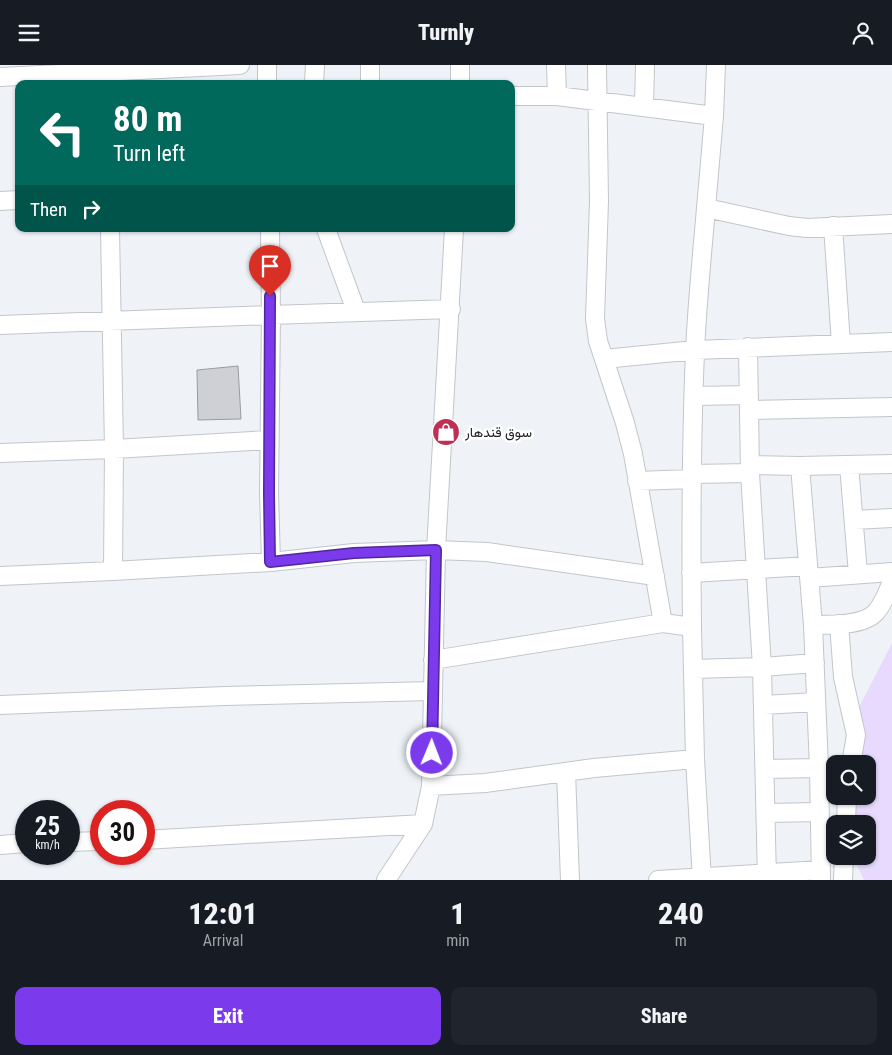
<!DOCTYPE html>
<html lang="en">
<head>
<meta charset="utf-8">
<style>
	:root { --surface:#171b24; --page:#20242c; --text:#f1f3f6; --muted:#9ea1a6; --accent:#7c3aed }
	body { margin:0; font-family:"Roboto Condensed",Vazirmatn,sans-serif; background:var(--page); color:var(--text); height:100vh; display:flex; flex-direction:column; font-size:19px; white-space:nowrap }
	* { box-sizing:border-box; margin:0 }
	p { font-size:16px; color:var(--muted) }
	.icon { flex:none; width:28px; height:28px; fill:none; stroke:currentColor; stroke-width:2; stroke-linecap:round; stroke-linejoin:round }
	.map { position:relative; height:815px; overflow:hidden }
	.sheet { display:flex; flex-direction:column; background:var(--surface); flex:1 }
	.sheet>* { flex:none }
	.top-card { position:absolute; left:15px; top:15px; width:500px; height:152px; border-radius:10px; box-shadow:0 1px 4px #0004; background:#00695c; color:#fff; overflow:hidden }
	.tools { position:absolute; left:826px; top:690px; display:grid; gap:10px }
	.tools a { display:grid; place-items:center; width:50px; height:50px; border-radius:10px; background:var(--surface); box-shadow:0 1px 4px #0004; font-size:25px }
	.speed { position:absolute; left:15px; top:735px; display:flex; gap:10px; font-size:25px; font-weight:700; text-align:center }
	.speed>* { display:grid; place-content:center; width:65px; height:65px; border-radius:50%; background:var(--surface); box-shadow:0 1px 4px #0004; line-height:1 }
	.speed small { font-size:12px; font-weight:400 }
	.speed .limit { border:8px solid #d22; background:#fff; color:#111 }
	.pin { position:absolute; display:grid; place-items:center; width:42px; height:42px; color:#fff; margin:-51px -21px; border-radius:50% 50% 50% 0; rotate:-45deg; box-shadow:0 0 5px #0007 }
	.pin .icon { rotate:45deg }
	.me { position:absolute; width:55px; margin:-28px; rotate:1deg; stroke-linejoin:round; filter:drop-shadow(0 0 4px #0008) }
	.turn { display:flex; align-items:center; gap:18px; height:105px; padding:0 15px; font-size:22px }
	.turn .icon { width:65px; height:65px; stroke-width:2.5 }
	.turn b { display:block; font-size:35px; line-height:42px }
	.then { display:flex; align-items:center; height:48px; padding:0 15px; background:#0003; gap:10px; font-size:19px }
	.eta { display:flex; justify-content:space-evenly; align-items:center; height:85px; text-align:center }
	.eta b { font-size:30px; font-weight:800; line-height:35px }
	.button { display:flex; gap:10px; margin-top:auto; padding:10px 15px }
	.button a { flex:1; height:58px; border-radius:10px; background:var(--accent); color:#fff; font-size:20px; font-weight:800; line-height:58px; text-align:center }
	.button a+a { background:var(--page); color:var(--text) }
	header { display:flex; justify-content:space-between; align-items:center; height:65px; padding:0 15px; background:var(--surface); font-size:22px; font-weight:800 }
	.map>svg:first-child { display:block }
	.green { fill:#e7dafe }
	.building { fill:#cfd0d5; stroke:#9a9ba1 }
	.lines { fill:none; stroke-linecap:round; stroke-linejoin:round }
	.street-casing { stroke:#c2c6cb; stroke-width:20 }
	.street { stroke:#fff; stroke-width:18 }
	.route-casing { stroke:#51269a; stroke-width:12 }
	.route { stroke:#7c3aed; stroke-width:9 }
	.labels { text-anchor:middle; stroke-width:5; stroke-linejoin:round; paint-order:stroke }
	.poi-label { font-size:14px; fill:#202224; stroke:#fff; text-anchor:start }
</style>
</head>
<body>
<header><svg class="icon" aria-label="menu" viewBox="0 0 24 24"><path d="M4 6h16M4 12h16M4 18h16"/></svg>Turnly<svg class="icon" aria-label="person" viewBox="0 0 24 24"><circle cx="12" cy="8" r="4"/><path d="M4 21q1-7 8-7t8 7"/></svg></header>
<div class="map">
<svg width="892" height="815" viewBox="0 0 892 815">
	<rect width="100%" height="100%" fill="#eff3f8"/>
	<!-- green -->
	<path class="green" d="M892,578V815H864L855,796V791H868V759H853L851,731H868V699H850L848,664Z"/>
	<!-- building -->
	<path class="building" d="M238,301L241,354L198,355L197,305Z"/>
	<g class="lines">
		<!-- street casing -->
		<g class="street-casing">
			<path id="street" d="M267,0V19
				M370,0V19
				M556,0L557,31
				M597,0L599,136L595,254L598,276L625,358L633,389L663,558L692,562L695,694L702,815
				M716,0L714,51L706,143L789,161L807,163L892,159
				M0,12L240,0
				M314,19L315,0
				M460,19V0
				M511,31H557L714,51
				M644,42L645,0
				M0,136L19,135
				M833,161L841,279
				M110,164L114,384L113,506L271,497L354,488L436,485L487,487L655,511
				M326,164L356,246
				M0,260L271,250L270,164
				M748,282L750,408L762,602L767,815
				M604,294L695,285L892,277
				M694,331L749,330
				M749,345L892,342
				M0,388L114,384L269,375
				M750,400L800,401L892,399
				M849,400L858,509
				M800,401L813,560L819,703L821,815
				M692,409L750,408
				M637,416L691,414
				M854,455L892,453
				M271,497L269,428L271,250L451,244
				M691,508L808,501
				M0,511L113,506
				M809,513L892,507
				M839,559L843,612L856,670L851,699
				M813,560C830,560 864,561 876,547C884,538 888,526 892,516
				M692,562C691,470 691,379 695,287C697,239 702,191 706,143
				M433,595L663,558
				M693,604L762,602L815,598
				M0,640L225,631L433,626
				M763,640L816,637
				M765,704L819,703
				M566,707L570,815
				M431,721L485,718L594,703L695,694
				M766,748L819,747
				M846,759L847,731
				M144,775L423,759
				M69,777L101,776
				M0,780L26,778
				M386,815L423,759L431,721L436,485L454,164
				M658,815L821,805
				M843,815L844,791"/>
		</g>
		<!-- street -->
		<use href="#street" class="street"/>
	</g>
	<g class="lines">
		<!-- route casing -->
		<g class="route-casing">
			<path id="route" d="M270,231L269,428L270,497L354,488L436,485L432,688"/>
		</g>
		<!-- route -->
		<use href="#route" class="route"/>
	</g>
	<!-- icons -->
	<defs>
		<g id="shop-disc" transform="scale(1.4375)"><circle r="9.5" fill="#bf2f53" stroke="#fff"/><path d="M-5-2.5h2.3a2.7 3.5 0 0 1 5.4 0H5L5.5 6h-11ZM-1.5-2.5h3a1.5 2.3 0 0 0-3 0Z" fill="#fff"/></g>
	</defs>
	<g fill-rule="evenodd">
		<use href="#shop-disc" x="446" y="367"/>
	</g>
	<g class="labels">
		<!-- poi labels -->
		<g class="poi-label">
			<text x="465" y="372">سوق قندهار</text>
		</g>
	</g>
</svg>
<div class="tools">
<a><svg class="icon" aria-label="search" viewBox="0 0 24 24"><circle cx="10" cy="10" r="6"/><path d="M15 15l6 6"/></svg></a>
<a><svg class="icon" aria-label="layers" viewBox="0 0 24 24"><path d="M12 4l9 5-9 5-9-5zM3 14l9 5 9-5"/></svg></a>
</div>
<div class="speed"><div>25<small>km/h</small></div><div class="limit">30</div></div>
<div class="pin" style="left:270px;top:231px;background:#d93025"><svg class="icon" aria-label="arrive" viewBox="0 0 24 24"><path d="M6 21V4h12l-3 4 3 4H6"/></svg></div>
<svg class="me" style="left:432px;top:688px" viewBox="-20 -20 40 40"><circle r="17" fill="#7c3aed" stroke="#fff" stroke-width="3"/><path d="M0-11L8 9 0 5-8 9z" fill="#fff"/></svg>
<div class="top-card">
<div class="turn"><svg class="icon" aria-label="left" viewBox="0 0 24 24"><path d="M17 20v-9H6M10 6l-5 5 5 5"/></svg><div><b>80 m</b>Turn left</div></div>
<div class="then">Then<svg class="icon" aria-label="right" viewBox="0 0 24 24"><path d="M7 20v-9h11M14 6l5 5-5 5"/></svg></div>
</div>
</div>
<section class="sheet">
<div class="eta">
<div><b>12:01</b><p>Arrival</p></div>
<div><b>1</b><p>min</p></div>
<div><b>240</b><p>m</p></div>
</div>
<div class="button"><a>Exit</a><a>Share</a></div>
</section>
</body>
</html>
